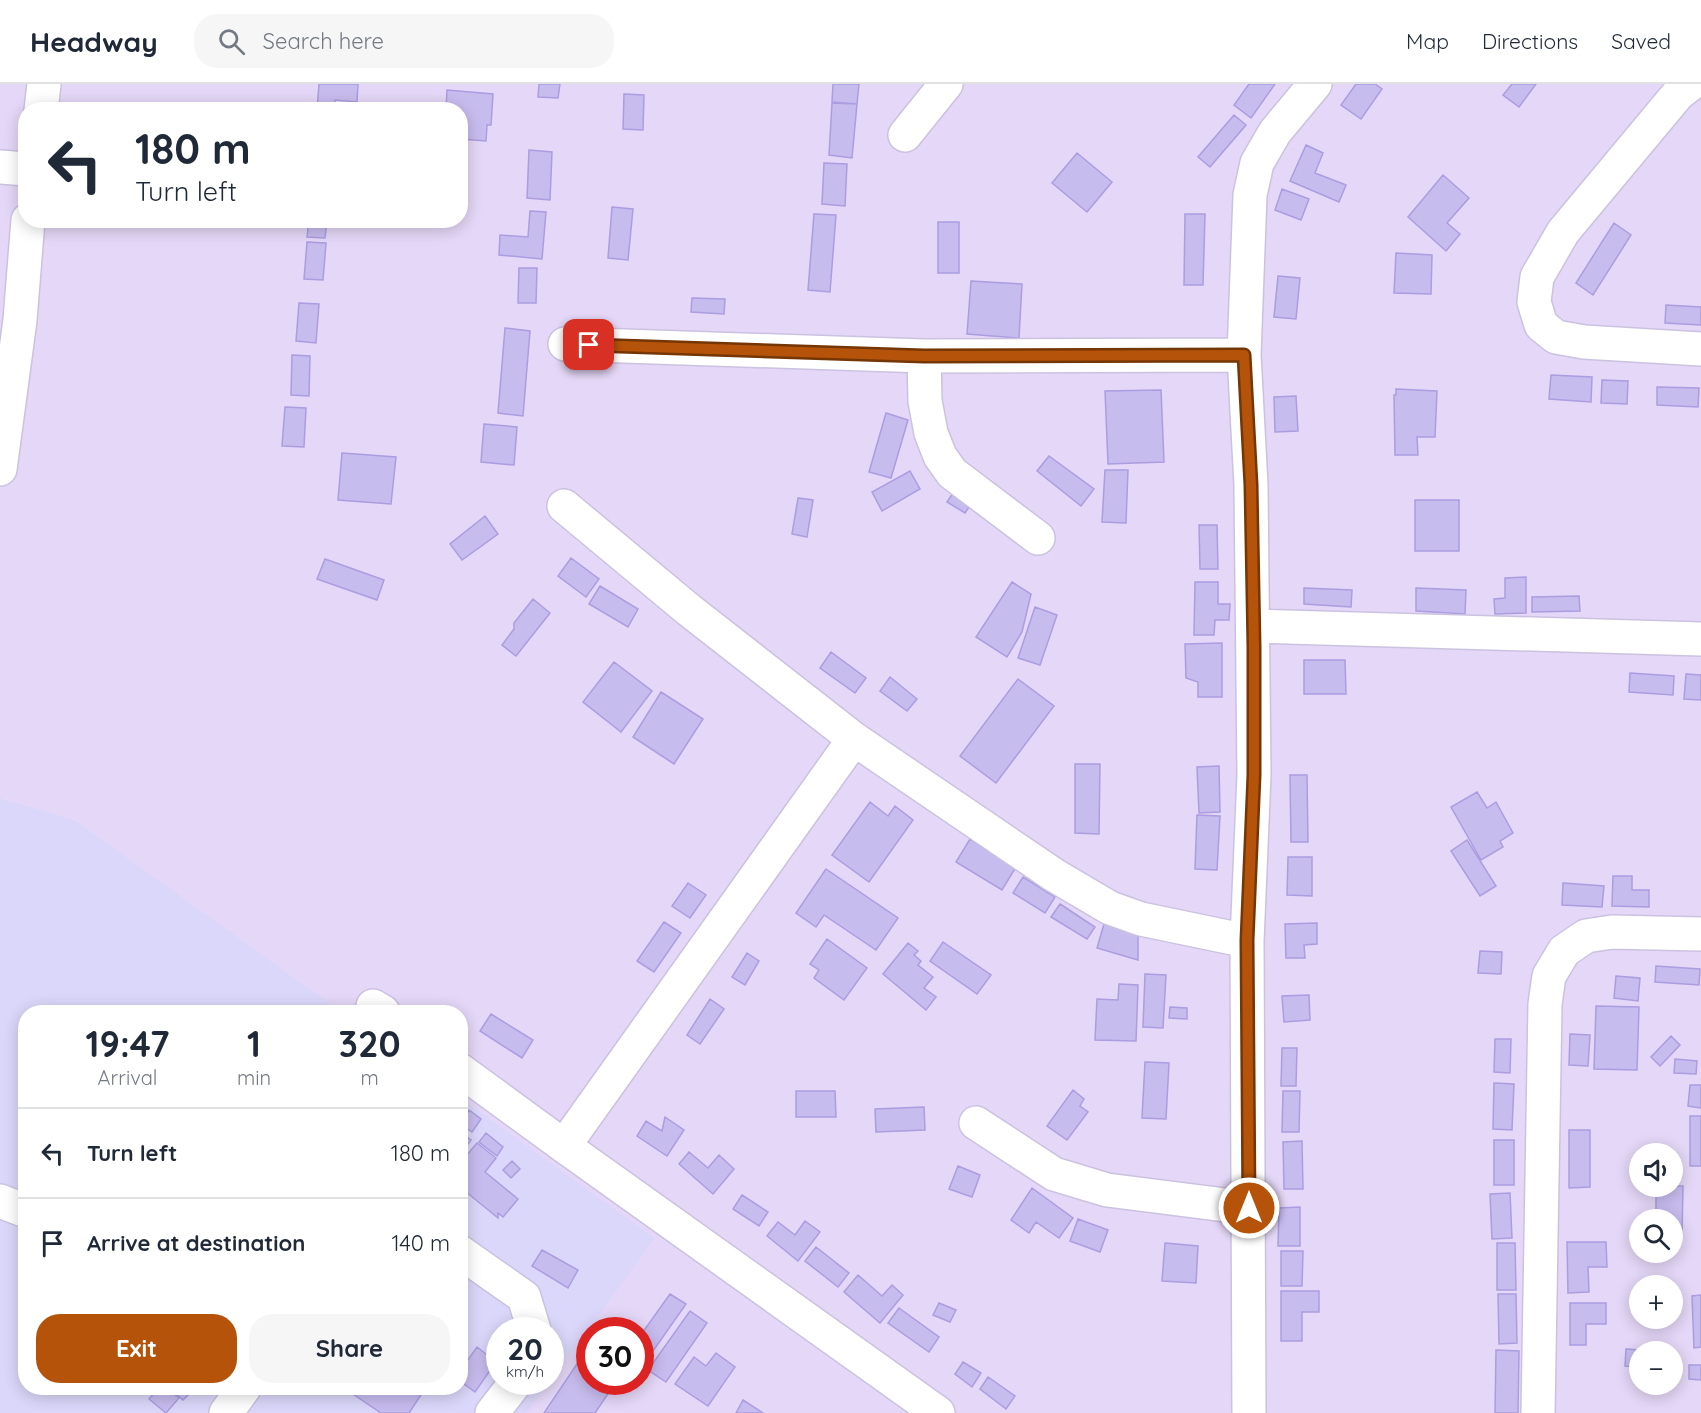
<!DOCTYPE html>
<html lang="en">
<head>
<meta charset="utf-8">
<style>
	:root { --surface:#fff; --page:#f6f6f7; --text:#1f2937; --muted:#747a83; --line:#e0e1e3; --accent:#b45309 }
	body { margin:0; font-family:Quicksand,sans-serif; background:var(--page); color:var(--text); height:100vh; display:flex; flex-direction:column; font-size:22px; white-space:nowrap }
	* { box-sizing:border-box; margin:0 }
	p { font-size:20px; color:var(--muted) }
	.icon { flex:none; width:33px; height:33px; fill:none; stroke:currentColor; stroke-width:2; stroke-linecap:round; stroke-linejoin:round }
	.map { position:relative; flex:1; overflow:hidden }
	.sheet { position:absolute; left:18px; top:921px; width:450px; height:390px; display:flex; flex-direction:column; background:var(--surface); border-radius:24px; box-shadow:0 3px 15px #0003 }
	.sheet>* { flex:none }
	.banner { position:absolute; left:18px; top:18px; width:450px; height:126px; border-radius:24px; box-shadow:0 3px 15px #0003; background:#fff; color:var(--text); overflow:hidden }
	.buttons { position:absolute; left:1629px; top:1059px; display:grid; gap:12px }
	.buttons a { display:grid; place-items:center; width:54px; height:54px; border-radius:50%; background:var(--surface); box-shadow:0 3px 15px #0003; font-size:30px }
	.speed { position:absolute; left:486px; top:1233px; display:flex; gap:12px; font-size:30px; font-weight:700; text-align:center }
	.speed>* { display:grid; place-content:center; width:78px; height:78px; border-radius:50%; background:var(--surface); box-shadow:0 3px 15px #0003; line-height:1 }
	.speed small { font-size:15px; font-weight:400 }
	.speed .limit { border:9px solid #d22; background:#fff; color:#111 }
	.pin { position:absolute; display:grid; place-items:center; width:51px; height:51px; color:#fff; margin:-26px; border-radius:12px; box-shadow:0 3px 9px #0006 }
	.me { position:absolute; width:66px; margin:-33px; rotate:0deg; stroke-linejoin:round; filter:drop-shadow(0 0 4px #0008) }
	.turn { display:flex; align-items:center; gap:21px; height:126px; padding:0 18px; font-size:27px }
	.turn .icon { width:78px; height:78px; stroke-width:2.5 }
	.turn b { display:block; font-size:42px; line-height:51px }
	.eta { display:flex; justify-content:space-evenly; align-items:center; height:102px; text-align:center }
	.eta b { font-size:36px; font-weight:700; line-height:42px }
	.action { display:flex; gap:12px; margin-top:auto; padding:12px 18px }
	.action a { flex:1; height:69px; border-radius:24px; background:var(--accent); color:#fff; font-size:24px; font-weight:700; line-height:69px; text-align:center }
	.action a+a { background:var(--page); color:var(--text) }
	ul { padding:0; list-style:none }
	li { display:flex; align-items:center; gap:18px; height:90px; padding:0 18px; border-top:2px solid var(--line) }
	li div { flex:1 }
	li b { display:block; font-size:22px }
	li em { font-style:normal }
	header { display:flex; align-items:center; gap:36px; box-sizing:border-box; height:84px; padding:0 30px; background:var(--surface); border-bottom:2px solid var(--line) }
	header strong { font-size:28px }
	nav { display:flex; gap:33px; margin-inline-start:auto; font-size:21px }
	.search { width:420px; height:54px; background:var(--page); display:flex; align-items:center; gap:15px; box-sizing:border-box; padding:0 21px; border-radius:24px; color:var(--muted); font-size:22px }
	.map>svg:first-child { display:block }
	.residential { fill:#e4d7f7; fill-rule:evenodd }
	.commercial { fill:#dbd7fa }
	.building { fill:#c7bcee; stroke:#ab9de0; stroke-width:1.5 }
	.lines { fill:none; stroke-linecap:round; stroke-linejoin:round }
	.minor-casing { stroke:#cbc2e0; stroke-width:36 }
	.minor { stroke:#fff; stroke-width:33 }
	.route-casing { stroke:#753606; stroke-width:15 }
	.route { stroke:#b45309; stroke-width:10 }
</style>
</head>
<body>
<header>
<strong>Headway</strong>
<div class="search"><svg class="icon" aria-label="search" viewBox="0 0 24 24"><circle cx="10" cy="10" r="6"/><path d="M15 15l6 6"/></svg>Search here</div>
<nav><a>Map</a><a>Directions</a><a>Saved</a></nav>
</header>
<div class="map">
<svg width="1701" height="1329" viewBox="0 0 1701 1329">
	<rect width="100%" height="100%" fill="#ede3fb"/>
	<!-- residential -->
	<path class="residential" d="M0,0H1701V1329H527L655,1154L461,1014L460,928H342L75,736L0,714ZM26,26H460V136H26ZM1640,1070H1672V1102H1640ZM1640,1136H1672V1168H1640ZM1640,1202H1672V1234H1640ZM590,1246H640V1298H590ZM1640,1268H1672V1300H1640Z"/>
	<!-- commercial -->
	<path class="commercial" d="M0,714L75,736L342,928H26V1304H460L461,1014L655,1154L551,1297L550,1246H500V1298H550L527,1329H0Z"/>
	<!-- building -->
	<path class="building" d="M319,0H358L357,18L335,16V26H317Z
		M539,0H560L558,14L538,13Z
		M833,0H859L857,20L832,18Z
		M1249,0H1275L1251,34L1234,21Z
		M1356,0H1375L1382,5L1361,35L1341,21Z
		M1512,0H1536L1519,23L1503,11Z
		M447,6L493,10L491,41H487L486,57L460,55V26H446Z
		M624,10L644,11L643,46L623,45Z
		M832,19L857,20L852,74L829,71Z
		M1234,31L1246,41L1210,83L1198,73Z
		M1306,61L1323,69L1315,89L1346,101L1339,118L1290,97Z
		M529,66L552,68L550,116L527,114Z
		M1077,69L1112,98L1087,128L1052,99Z
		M824,79L847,80L845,122L822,120Z
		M1443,91L1469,114L1447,139L1460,150L1446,167L1408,133Z
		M1282,105L1309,115L1301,136L1275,126Z
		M612,123L633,125L628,176L608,174Z
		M530,127L546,128L542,175L499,171L500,151L528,153Z
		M814,130L836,131L830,208L808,206Z
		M1185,130H1205L1203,201H1184Z
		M309,136H327L325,154L307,153Z
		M938,138H959V189H938Z
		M1614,139L1631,151L1593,211L1576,199Z
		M307,158L326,159L323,196L304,195Z
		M1396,169L1432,171L1431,210L1394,209Z
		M519,184H537L536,219H518Z
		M1278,192L1300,194L1296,235L1274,233Z
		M971,197L1022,200L1019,254L967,250Z
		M692,214L725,215L724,230L691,228Z
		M299,219L319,220L316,259L296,257Z
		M1666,221L1701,223V241L1665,239Z
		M505,244L530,247L523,332L498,329Z
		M292,271L310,272L309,312L291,311Z
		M1551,291L1592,293L1591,318L1549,315Z
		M1602,296L1628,297L1627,320L1601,319Z
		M1657,303L1699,304L1698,323L1657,321Z
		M1396,305L1437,307L1435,353H1417L1418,371H1395L1394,311H1396Z
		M1161,306L1164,378L1108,380L1105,307Z
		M1296,312L1298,347L1275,348L1274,313Z
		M285,323L306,324L304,363L282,362Z
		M886,329L908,336L891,394L869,388Z
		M484,340L517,343L514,381L481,378Z
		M342,369L396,373L391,420L338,416Z
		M1049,372L1094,405L1081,422L1037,387Z
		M1105,386H1128L1126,439L1102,438Z
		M910,387L920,405L882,427L872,408Z
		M957,403L975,414L965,429L947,418Z
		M798,414L813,416L807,453L792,450Z
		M1415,416H1459V467H1415Z
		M485,432L498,450L462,476L450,460Z
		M1199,441H1217L1218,485H1200Z
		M571,474L599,495L586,513L558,492Z
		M325,475L384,496L377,516L317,495Z
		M1526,493V529L1495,530L1494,515L1505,514V494Z
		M1012,498L1031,510L1022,548L1007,573L976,553Z
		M1195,498H1218V520H1230L1229,536H1215L1214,551H1194Z
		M600,502L638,525L628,543L589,520Z
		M1304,504L1352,506L1351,523L1304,520Z
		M1416,504L1466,506L1465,530L1416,527Z
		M1579,512L1580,527L1532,528V513Z
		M533,515L550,529L516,572L502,561L514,545V539Z
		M1035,523L1057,531L1040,581L1018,574Z
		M1222,559V613H1198V598L1186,594L1185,560Z
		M831,568L866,594L855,609L820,584Z
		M1304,576H1345L1346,610H1304Z
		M614,578L652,607L621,648L583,618Z
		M1630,589L1674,592L1673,611L1629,608Z
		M1686,590L1701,591V616L1684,615Z
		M890,593L917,615L907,627L880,607Z
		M1018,595L1054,622L996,699L960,672Z
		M661,608L703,635L674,680L633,653Z
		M1075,680H1100L1099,750L1075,749Z
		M1219,682L1220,728L1199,729L1197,683Z
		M1290,691H1307L1308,758H1291Z
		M1477,708L1487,724L1496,718L1513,749L1500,757L1503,763L1481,776L1451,723Z
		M870,718L888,732L895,722L913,736L869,798L832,771Z
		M1197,731L1220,732L1217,786L1195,785Z
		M970,755L1016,783L1002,806L956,778Z
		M1467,756L1496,802L1480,812L1451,767Z
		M1288,773H1312V812L1287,811Z
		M826,785L898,834L876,866L824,831L816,843L796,829Z
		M1613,792H1632V806H1649V823L1612,822Z
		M1023,793L1055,813L1045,829L1013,809Z
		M688,799L706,811L690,834L672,822Z
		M1563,799L1604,802L1602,823L1562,821Z
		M1060,820L1095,843L1087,855L1051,833Z
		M664,838L681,849L654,888L637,877Z
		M1317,839V860L1304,861L1305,874H1286L1285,840Z
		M1104,840L1138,850V876L1097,864Z
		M827,855L867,884L844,916L814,894L819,886L810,880Z
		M943,858L991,891L977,910L930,877Z
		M908,859L918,867L914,871L921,877L918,881L933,893L924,904L936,913L926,926L883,890Z
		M1480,867L1502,868L1501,890L1478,889Z
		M747,869L759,877L745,901L732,893Z
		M1656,882L1700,885L1699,901L1655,898Z
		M1145,890L1166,891L1163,944L1143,943Z
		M1616,892L1640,894L1638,917L1614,914Z
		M1119,900L1138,901L1136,957L1095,956L1097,915L1118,916Z
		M1309,911L1310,936L1284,938L1282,912Z
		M710,915L724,925L700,960L687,951Z
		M1596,922L1639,923L1637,986L1594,985Z
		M1170,923L1187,924V935L1169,934Z
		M491,930L533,956L522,974L480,947Z
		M1570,950L1590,951L1588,982L1569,981Z
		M1671,952L1680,961L1660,982L1651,973Z
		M1495,955H1511L1510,989L1494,988Z
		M1282,964H1297L1296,1002H1281Z
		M1675,975L1697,977L1696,990L1674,989Z
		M1145,978L1169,979L1166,1035L1142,1034Z
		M1494,999L1514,1000L1512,1046L1493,1045Z
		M1690,1001H1701V1024L1688,1022Z
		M1073,1006L1084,1015L1080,1022L1088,1028L1067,1056L1047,1042Z
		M796,1007H835L836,1033H796Z
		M1283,1007H1300L1299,1048H1282Z
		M924,1023L925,1046L876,1048L875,1025Z
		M469,1026L481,1035L472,1048L460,1040Z
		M1690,1032H1701V1082H1690Z
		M665,1033L684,1046L667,1072L637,1052L646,1037L662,1047Z
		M1569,1046H1590V1103L1569,1104Z
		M460,1048L471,1056L460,1071Z
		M486,1049L503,1063L497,1072L479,1058Z
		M1494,1056H1514V1101H1494Z
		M1302,1057L1303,1105H1284L1283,1058Z
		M477,1059L496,1074L485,1088L518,1115L503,1133L498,1129V1134L460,1103V1079Z
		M689,1068L708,1084L719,1071L734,1085L713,1110L679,1080Z
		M512,1077L520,1085L511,1094L503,1086Z
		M958,1082L980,1091L972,1113L949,1105Z
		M1656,1102H1683L1682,1153H1672V1136H1656Z
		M1032,1104L1073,1134L1059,1154L1036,1138L1029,1149L1011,1136Z
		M1510,1109L1512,1154L1492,1155L1490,1110Z
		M742,1111L768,1128L759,1142L733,1125Z
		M1300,1123V1162H1278L1279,1124Z
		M1078,1135L1108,1146L1100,1168L1070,1157Z
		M805,1137L820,1148L798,1177L767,1152L778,1138L795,1151Z
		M1567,1158H1606L1607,1183H1588L1589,1208L1568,1209Z
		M1165,1159L1198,1162L1196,1199L1162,1197Z
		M1497,1159H1515L1516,1206H1497Z
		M816,1163L849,1189L838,1203L805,1177Z
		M542,1166L578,1186L568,1204L532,1182Z
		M1281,1167H1303L1302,1202H1281Z
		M858,1191L882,1212L892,1201L903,1211L880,1239L844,1208Z
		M1281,1207H1319V1228H1302V1257H1281Z
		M670,1210L686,1220L646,1277L640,1273V1252Z
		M1498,1210H1516L1517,1259L1499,1260Z
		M1701,1211V1263L1694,1264L1692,1212Z
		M939,1219L956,1226L950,1238L933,1231Z
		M1570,1219H1606V1240H1586V1261H1570Z
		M899,1224L939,1253L929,1268L888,1239Z
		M690,1227L707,1239L666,1298L648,1286Z
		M477,1263L496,1278L475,1308L460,1297V1287Z
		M1626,1265L1654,1267V1268H1640V1283L1625,1282Z
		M1496,1266L1519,1267L1518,1329H1495Z
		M716,1269L735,1283L708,1322L675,1300L694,1273L706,1282Z
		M583,1271L590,1275V1298H616L595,1329H544Z
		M963,1278L981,1289L972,1303L955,1290Z
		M1689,1281H1701V1296L1689,1295Z
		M988,1293L1015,1312L1006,1325L980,1305Z
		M159,1304H165L179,1314L166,1329L149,1315Z
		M169,1304H184L190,1309L183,1316Z
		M344,1304H422L425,1305L409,1329H381Z
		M743,1316L763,1329H736Z"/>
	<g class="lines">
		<!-- minor casing -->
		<g class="minor-casing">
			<path id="minor" d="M1691,0L1678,10L1563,148L1537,193L1534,218L1541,241L1556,253L1584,258L1701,265
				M41,26L44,0
				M905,51L946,0
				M0,83L26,85
				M565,260L924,272L1244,271
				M924,272L925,317L931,349L940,372L952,389L1038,454
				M0,385L20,236L28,136
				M564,422L689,526L854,655L1054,791L1110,824L1141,835L1247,857
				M1254,542L1701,555
				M373,922L383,928
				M460,986L564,1062L938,1329
				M976,1039L1054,1090L1107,1106L1249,1124
				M564,1062L854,655
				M0,1117L26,1127
				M460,1168L524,1213L534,1246
				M226,1329L244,1304
				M492,1329L516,1298
				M1249,1329L1247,857L1254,691L1251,401L1244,271L1250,111L1257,79L1275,48L1315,0
				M1538,1329L1545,920L1549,892L1564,867L1586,852L1612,848L1701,850"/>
		</g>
		<!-- minor -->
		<use href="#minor" class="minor"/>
	</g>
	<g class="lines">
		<!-- route casing -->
		<g class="route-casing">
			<path id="route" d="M589,261L924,272L1244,271L1251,401L1254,563V691L1247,856L1249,1124"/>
		</g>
		<!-- route -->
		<use href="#route" class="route"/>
	</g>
</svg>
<div class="buttons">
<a><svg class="icon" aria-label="sound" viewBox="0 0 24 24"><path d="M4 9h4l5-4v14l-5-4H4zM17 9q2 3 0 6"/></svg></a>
<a><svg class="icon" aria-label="search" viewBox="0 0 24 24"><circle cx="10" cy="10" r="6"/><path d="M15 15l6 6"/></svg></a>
<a>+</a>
<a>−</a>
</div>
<div class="speed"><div>20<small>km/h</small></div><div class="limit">30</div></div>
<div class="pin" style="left:589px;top:261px;background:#d93025"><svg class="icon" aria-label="arrive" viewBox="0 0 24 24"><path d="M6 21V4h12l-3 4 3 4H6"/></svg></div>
<svg class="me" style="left:1249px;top:1124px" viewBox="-20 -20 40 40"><circle r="17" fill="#b45309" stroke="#fff" stroke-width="3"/><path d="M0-11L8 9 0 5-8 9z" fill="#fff"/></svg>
<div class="banner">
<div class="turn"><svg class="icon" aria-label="left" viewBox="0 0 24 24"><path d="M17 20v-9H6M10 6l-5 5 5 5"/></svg><div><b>180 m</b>Turn left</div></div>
</div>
<section class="sheet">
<div class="eta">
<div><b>19:47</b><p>Arrival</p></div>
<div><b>1</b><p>min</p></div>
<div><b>320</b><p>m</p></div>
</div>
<ul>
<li><svg class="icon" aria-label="left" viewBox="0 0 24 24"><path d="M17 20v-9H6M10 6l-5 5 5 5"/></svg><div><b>Turn left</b></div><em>180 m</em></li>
<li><svg class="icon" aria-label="arrive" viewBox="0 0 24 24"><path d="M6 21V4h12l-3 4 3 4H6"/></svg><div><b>Arrive at destination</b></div><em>140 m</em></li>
</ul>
<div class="action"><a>Exit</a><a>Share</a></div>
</section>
</div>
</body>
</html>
